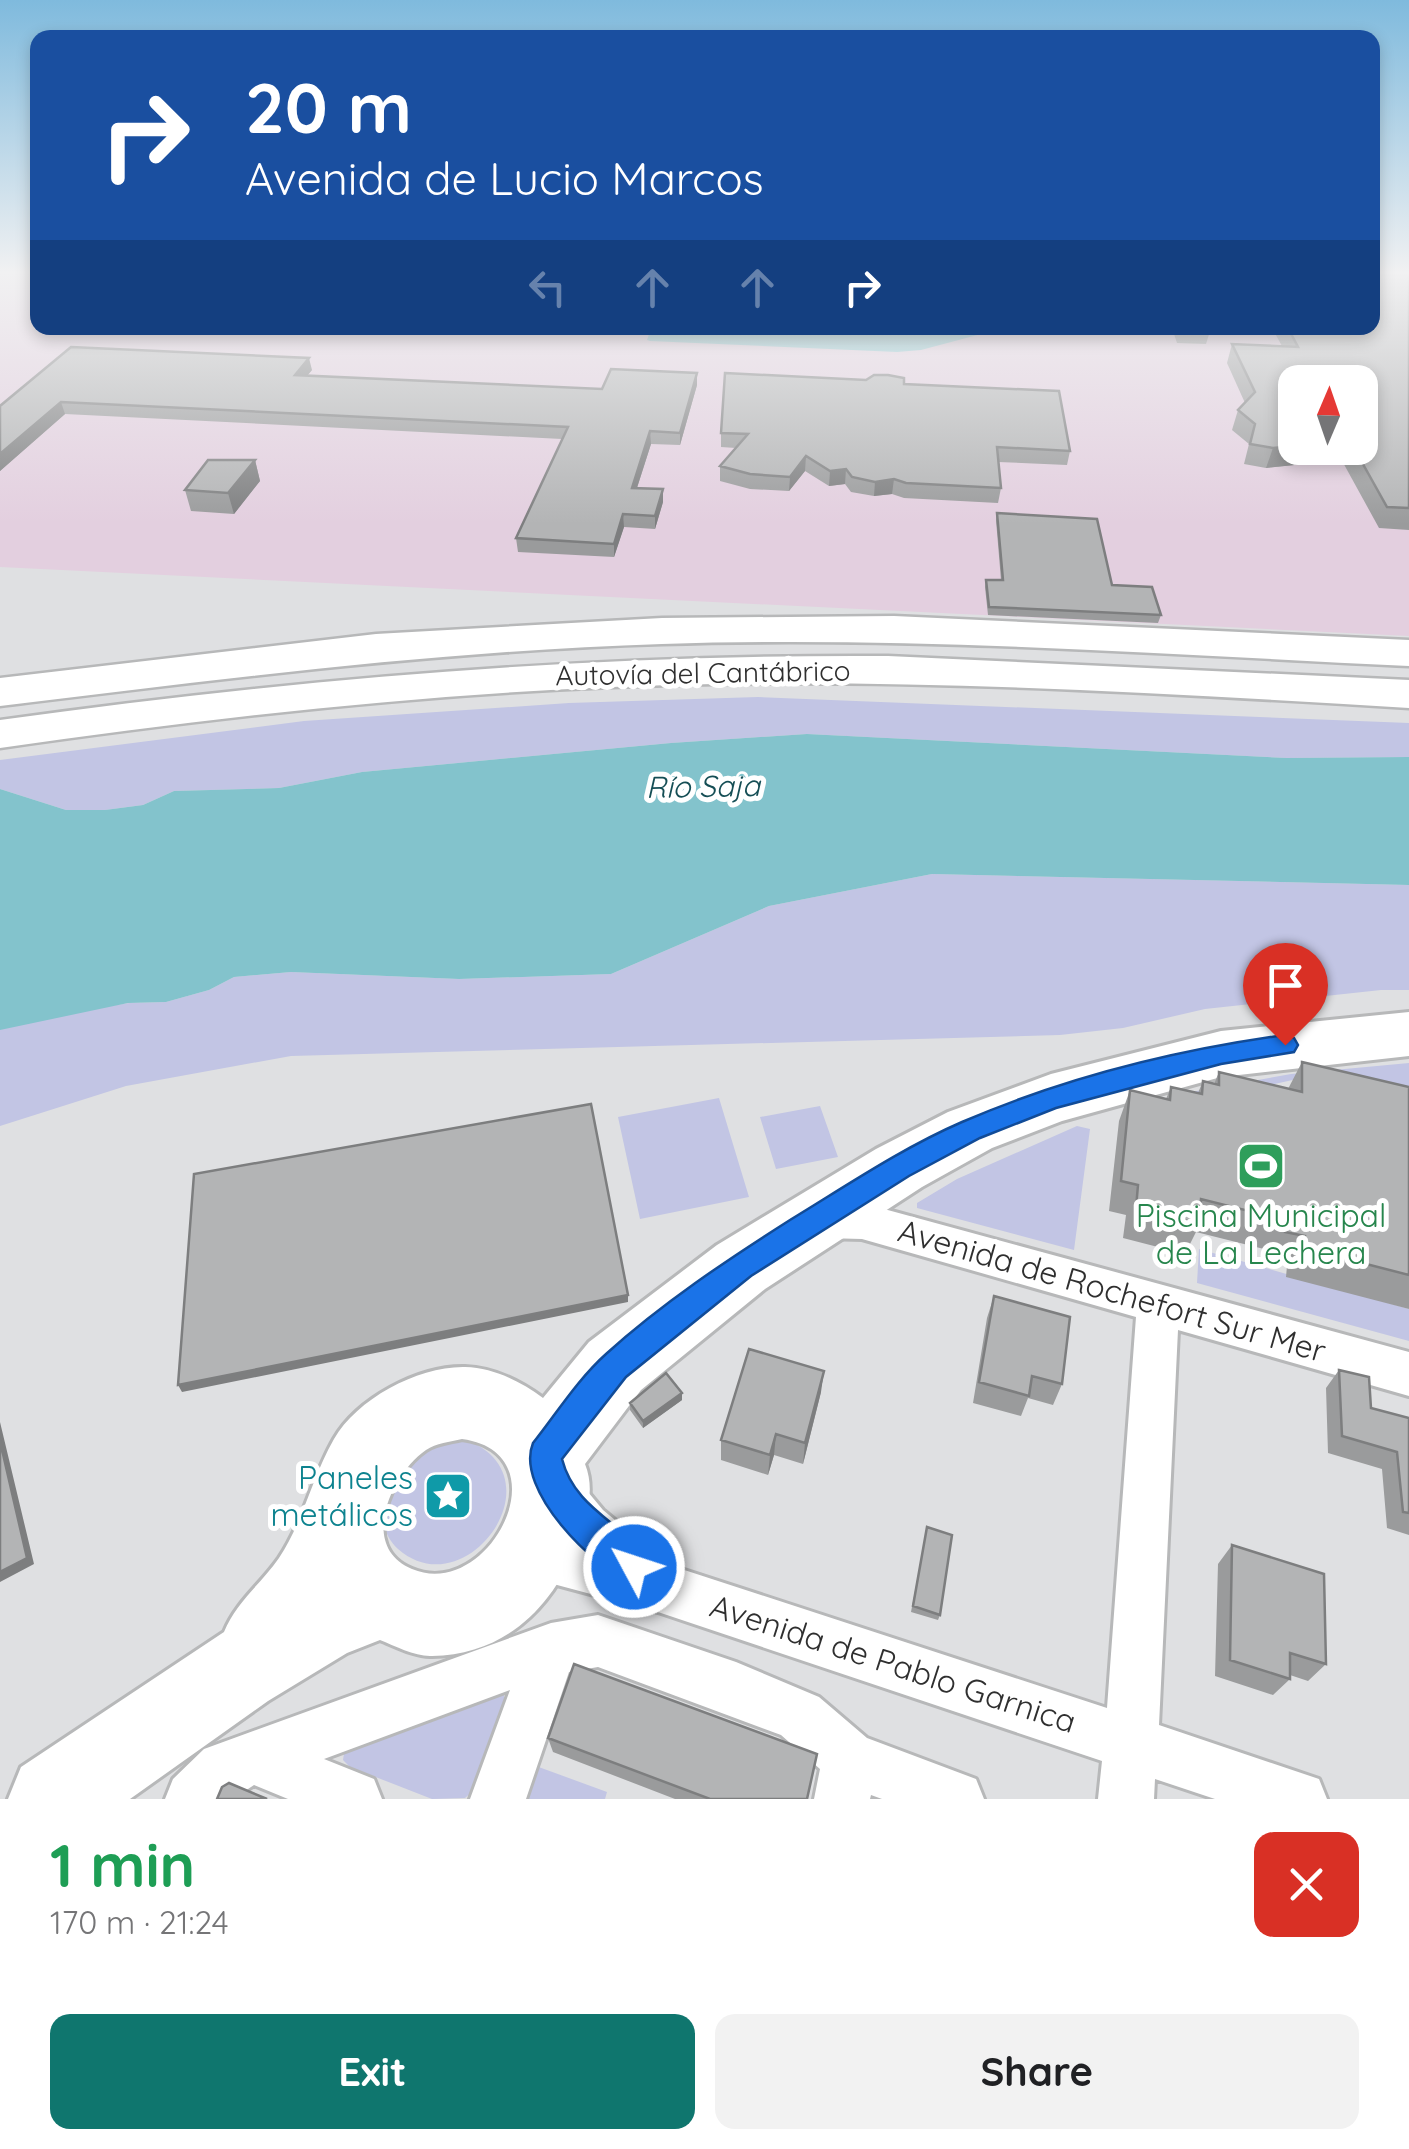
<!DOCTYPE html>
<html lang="en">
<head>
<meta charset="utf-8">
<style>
	:root { --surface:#fff; --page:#f2f2f2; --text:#202124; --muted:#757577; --accent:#0f766e }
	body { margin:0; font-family:Quicksand,sans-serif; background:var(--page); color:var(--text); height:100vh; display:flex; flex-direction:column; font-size:38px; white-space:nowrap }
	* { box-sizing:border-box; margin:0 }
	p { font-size:32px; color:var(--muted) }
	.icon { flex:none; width:55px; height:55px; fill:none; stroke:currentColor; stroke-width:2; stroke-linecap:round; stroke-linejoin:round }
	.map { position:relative; height:1799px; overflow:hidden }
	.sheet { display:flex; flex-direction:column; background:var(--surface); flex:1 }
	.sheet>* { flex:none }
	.banner { position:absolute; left:30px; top:30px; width:1350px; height:305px; border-radius:20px; box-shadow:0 5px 15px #0003; background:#1a4fa0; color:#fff; overflow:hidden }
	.needle { width:65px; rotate:2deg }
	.fabs { position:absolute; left:1278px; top:365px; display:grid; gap:20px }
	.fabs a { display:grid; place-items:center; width:100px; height:100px; border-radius:20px; background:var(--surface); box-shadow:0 5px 15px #0003; font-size:50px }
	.pin { position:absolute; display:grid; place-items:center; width:85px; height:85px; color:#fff; margin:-102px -42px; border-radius:50% 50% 50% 0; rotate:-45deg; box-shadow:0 0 10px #0007 }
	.pin .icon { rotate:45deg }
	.me { position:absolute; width:110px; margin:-55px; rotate:310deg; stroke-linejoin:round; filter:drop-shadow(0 0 8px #0008) }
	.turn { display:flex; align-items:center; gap:35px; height:210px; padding:0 50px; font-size:45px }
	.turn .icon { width:130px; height:130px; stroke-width:2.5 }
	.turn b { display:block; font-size:70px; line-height:85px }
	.lanes { display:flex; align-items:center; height:95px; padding:0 50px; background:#0003; justify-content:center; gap:50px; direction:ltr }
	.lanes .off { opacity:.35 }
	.round { display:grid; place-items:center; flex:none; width:105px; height:105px; border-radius:20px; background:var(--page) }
	.head { display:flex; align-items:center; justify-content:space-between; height:170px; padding:0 50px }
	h1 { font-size:60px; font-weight:700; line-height:75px; color:#1e9e55 }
	.cta { display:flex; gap:20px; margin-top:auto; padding:20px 50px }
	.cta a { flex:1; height:115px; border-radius:20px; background:var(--accent); color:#fff; font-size:40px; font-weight:700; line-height:115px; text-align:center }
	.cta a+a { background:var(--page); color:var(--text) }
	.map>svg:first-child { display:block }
	.industrial { fill:#e3cfdf; fill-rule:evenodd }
	.green { fill:#c2c5e4 }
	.water { fill:#83c3cc }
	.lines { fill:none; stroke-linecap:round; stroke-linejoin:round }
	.street-casing { stroke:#b7b8b9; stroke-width:6 }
	.primary-casing { stroke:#b7b8b9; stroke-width:6 }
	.highway-casing { stroke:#b7b8b9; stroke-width:5 }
	.street { fill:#fff; fill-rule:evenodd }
	.primary { fill:#fff; fill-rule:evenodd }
	.highway { fill:#fff; fill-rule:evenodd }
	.wall { fill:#9a9b9c }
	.shaded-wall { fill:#7d7e7f }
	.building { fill:#b3b4b5; stroke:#7d7e7f; stroke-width:2.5 }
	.route { fill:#1a73e8; stroke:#114b97; stroke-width:2.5 }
	.labels { text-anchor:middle; stroke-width:10; stroke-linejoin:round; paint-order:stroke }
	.street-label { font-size:28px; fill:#2f2f2f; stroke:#fff }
	.water-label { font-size:30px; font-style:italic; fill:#154e55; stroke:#fff }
	.near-leisure-label { font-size:32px; fill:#27864d; stroke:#fff }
	.near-street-label { font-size:32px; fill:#2f2f2f; stroke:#fff }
	.near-culture-label { font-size:32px; fill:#0d838f; stroke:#fff; text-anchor:end }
</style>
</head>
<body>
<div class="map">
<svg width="1409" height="1799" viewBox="0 0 1409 1799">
	<rect width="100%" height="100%" fill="#dfe0e2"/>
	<!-- industrial -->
	<path class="industrial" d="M0,272H37L38,328H1372L1409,272V636L0,567ZM1295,382H1360V448H1295Z"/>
	<!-- green -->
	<path class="green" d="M758,697L1409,723V757L1287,758L807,734L671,743L362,772L279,788L174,791L143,805L105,810H66L0,789V760L304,721L569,703Z
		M932,874L1409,885V990H1381L1205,1009L1123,1028L1060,1035L291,1056L126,1086L0,1126V1023L129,1003L166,1002L209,990L234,977L291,972L459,979L611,974L769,906Z
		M1409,1063V1105L1297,1079L1247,1090L1242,1105L1191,1092L1291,1074Z
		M719,1098L749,1197L640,1219L618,1117Z
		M820,1106L838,1157L776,1169L760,1117Z
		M1077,1126L1090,1129L1074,1250L917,1208V1203L957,1179Z
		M1199,1249L1409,1309V1341L1197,1283Z
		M461,1438C565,1472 467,1610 398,1549C367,1521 390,1471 417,1450C427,1442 448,1441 461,1438Z
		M499,1692L504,1695C506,1724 488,1780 465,1798L432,1799L350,1767L343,1760L345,1747Z
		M536,1766L607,1792L605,1799H525Z"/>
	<!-- water -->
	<path class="water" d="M651,328H887L985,333L921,350L897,352L650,341L647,340Z
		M807,734L1287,758L1409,757V885L932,874L769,906L611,974L459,979L291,972L234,977L209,990L166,1002L128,1003L0,1030V789L66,810H105L143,805L174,791L279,788L362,772L671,743Z"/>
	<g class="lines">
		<!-- street casing -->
		<g class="street-casing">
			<path id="street" d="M825,1202L862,1203L1409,1352V1396L1178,1330L1159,1725L1319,1779L1327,1799H1215L1155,1779L1154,1799H1098L1102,1761L658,1612L516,1574L509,1556L516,1538L534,1531L564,1539L539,1508L532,1491L539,1474L556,1467L573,1474L603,1510L669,1565L1107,1708L1136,1317L862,1239L825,1238L811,1233L805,1220L811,1207Z
				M598,1615L736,1662L819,1697L867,1738L976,1779L984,1799H882L871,1795L870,1799H814L820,1769L781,1735L598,1667L569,1672L526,1799H470L510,1690L324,1759L374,1779L382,1799H288L254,1785L233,1799H165L173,1779L204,1749L551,1623Z"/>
		</g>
		<!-- primary casing -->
		<g class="primary-casing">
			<path id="primary" d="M1409,1012V1056L1221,1077L1062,1121L992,1148L922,1187L765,1289L641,1390L585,1464C596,1491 586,1520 576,1546C552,1609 503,1655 432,1656C416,1657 395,1646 380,1640L347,1653L268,1701L130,1799H8L21,1767L224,1632C236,1602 261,1584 279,1558C304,1520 312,1477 334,1439C357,1399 418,1366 465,1367C494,1368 520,1381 543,1398L589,1342L717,1245L876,1149L948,1112L1051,1074L1221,1031ZM462,1439C565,1453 489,1602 412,1569C358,1547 391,1474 426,1450C436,1443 450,1442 462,1439Z"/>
		</g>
		<!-- highway casing -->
		<g class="highway-casing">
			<path id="highway" d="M894,616L1409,640V666C1160,654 911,636 662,644C440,651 220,679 0,706V678L376,634L662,618Z
				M888,656L1409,680V708C1178,694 946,680 714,684C475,688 237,714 0,748V720C295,679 590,654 888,656Z"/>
		</g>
		<!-- street -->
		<use href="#street" class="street"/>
		<!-- primary -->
		<use href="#primary" class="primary"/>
		<!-- highway -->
		<use href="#highway" class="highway"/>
	</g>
	<!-- wall -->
	<path class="wall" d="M1409,272V530L1379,528L1335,448H1360V382L1295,448H1315L1304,464L1266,468L1244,464L1249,444L1232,430L1238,410L1245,403L1227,363L1232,344L1282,346L1272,328H1372Z
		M1172,328H1211L1206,344L1177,343Z
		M312,370L307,375L602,389L697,373V385L680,445L651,444L637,488L663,489V502L655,529L624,527L614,557L518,552L516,538L562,439L65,414L0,471V406Z
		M721,433L1070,451L1067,465L998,462L1001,488L998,503L904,498L892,494L874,496L851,492L845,484L829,486L805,471L789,491L750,489L720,481V466L736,448L721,447Z
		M255,460L260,481L234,514L191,511L185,490Z
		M997,513L1161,615L1158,623L988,615L985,587L986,580H1001L996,520Z
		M1302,1062L1409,1087V1309L1286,1277L1287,1266L1268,1261V1250L1196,1232L1185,1254L1123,1238L1126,1215L1109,1211L1119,1121L1130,1090L1166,1099L1171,1087L1198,1093L1203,1081L1214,1084L1219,1072L1288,1089Z
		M994,1296L1062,1384L1053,1405L1028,1398L1021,1416L973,1403L987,1318Z
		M1339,1370L1371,1408L1409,1418V1535L1387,1528L1382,1469L1328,1453L1326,1388Z
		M821,1392L803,1464L774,1455L768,1475L721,1460V1440Z
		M682,1393V1400L643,1428L630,1410V1403Z
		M927,1527L940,1615L938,1620L911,1612Z
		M1232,1545L1326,1664L1308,1681L1290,1675V1679L1273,1695L1215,1676L1218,1564Z
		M548,1738L807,1799H675L553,1752Z"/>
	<!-- shaded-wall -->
	<path class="shaded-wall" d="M309,358L312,370L298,387L295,375Z
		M697,373V385L680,445V433Z
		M61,402L65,414L0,471V454Z
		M650,431L651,444L633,500L632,488Z
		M1295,446V448H1315L1304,464L1266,468L1273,448Z
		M806,456L805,471L789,491L790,477Z
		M255,460L260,481L234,514L228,493Z
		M846,469L845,484L829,486L830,471Z
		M894,479L892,494L874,496L875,482Z
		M663,489V502L655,529V516Z
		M623,514L624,527L614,557V544Z
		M628,1295V1302L182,1392L178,1385Z
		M824,1371L821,1392L803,1464L805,1443Z
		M682,1393V1400L643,1428V1421Z
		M0,1422L34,1564L0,1582Z
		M776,1434L774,1455L768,1475L770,1455Z"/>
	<!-- building -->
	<path class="building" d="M1372,272H1409V508L1387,507L1354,448H1360V382H1295V446L1273,448L1250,444L1255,424L1238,410L1255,392L1232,344L1298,347L1288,328H1372Z
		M71,347L309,358L295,375L602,389L611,369L697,373L680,433L650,431L632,488L663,489L655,516L623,514L614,544L516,538L568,427L61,402L0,454V406Z
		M725,373L866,380L874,375H888L904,378V384L1059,391L1070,451L997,447L1001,488L906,483L894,479L875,482L852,477L846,469L830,471L806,456L790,477L750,474L720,466L748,434L721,433Z
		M208,460H255L228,493L185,490Z
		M997,513L1097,519L1112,585L1152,587L1161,615L989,607L986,580H1003Z
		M1302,1062L1409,1087V1275L1304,1248L1305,1236L1285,1232V1220L1201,1199L1199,1224L1136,1208L1138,1185L1121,1181L1130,1090L1170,1100L1171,1087L1202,1094L1203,1081L1219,1085V1072L1302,1092Z
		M591,1104L628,1295L178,1385L194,1174Z
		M994,1296L1070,1317L1062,1384L1032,1376L1029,1396L979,1382Z
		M749,1349L824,1371L805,1443L776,1434L770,1455L721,1440Z
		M1339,1370L1369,1377L1371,1408L1409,1418V1513L1403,1512L1397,1452L1342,1436Z
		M666,1373L682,1393L643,1421L630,1403Z
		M0,1441L27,1558L0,1572Z
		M927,1527L952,1535L940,1615L913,1606Z
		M1232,1545L1324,1574L1326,1664L1290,1653V1679L1230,1660Z
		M574,1664L817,1754L807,1799H710L548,1738Z
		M229,1783L267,1799H217L222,1787Z"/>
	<!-- sky -->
	<linearGradient id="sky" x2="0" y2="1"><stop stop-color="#7fbadd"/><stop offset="0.52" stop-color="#f1f1f2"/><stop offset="1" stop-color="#f1f1f2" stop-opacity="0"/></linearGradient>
	<rect width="1409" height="524" fill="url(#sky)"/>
	<!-- route -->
	<path class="route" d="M1285,1035L1294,1038L1298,1045L1294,1052L1221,1064L1056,1108L980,1138L909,1176L751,1276L626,1377L562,1459C576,1514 634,1526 651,1567L646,1580L634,1585C594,1568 514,1490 533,1443C556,1414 578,1379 606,1354C661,1304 727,1260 790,1220C846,1186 902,1148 962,1122C1064,1078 1176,1050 1285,1035Z"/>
	<!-- icons -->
	<defs>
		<g id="stadium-square" transform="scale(2.5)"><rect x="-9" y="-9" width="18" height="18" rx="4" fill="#2e9e5b" stroke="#fff"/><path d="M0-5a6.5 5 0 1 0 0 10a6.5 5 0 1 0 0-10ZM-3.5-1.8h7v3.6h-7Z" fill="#fff"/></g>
		<g id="sight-square" transform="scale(2.5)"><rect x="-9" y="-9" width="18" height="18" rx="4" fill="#0f9aa8" stroke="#fff"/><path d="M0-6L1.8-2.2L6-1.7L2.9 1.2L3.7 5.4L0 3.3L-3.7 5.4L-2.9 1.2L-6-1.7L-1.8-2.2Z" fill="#fff"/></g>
	</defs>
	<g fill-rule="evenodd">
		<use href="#stadium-square" x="1261" y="1166"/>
		<use href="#sight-square" x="448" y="1496"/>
	</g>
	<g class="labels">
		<!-- street labels -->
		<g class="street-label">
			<text transform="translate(703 673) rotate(-1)" y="10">Autovía del Cantábrico</text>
		</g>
		<!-- water labels -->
		<g class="water-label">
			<text transform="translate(703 787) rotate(-1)" y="10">Río Saja</text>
		</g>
		<!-- near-leisure labels -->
		<g class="near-leisure-label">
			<text x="1261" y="1227">Piscina Municipal<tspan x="1261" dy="37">de La Lechera</tspan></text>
		</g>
		<!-- near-street labels -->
		<g class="near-street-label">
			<text transform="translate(1112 1291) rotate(16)" y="11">Avenida de Rochefort Sur Mer</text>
			<text transform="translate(893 1664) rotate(18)" y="11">Avenida de Pablo Garnica</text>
		</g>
		<!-- near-culture labels -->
		<g class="near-culture-label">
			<text x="413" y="1489">Paneles<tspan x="413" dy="37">metálicos</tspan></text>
		</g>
	</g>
</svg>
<div class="fabs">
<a><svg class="needle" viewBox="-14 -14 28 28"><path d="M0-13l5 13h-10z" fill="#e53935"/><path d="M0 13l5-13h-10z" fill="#757577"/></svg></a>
</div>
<div class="pin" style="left:1285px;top:1045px;background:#d93025"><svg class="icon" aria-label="arrive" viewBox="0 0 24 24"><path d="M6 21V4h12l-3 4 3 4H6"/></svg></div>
<svg class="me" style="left:634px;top:1567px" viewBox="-20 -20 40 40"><circle r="17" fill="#1a73e8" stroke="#fff" stroke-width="3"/><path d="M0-11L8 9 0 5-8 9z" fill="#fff"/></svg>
<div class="banner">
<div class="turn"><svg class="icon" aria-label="right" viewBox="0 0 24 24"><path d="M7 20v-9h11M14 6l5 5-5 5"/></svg><div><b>20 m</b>Avenida de Lucio Marcos</div></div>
<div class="lanes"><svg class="icon off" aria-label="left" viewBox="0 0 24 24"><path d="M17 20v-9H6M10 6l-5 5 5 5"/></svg><svg class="icon off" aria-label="ahead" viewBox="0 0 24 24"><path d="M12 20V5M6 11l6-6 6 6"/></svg><svg class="icon off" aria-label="ahead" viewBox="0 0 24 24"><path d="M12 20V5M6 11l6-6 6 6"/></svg><svg class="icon" aria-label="right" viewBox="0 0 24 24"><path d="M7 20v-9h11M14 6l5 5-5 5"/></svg></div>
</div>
</div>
<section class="sheet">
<div class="head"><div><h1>1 min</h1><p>170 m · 21:24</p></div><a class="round" style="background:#d93025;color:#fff"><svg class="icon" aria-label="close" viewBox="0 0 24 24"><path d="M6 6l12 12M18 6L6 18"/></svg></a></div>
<div class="cta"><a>Exit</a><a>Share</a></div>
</section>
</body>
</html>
